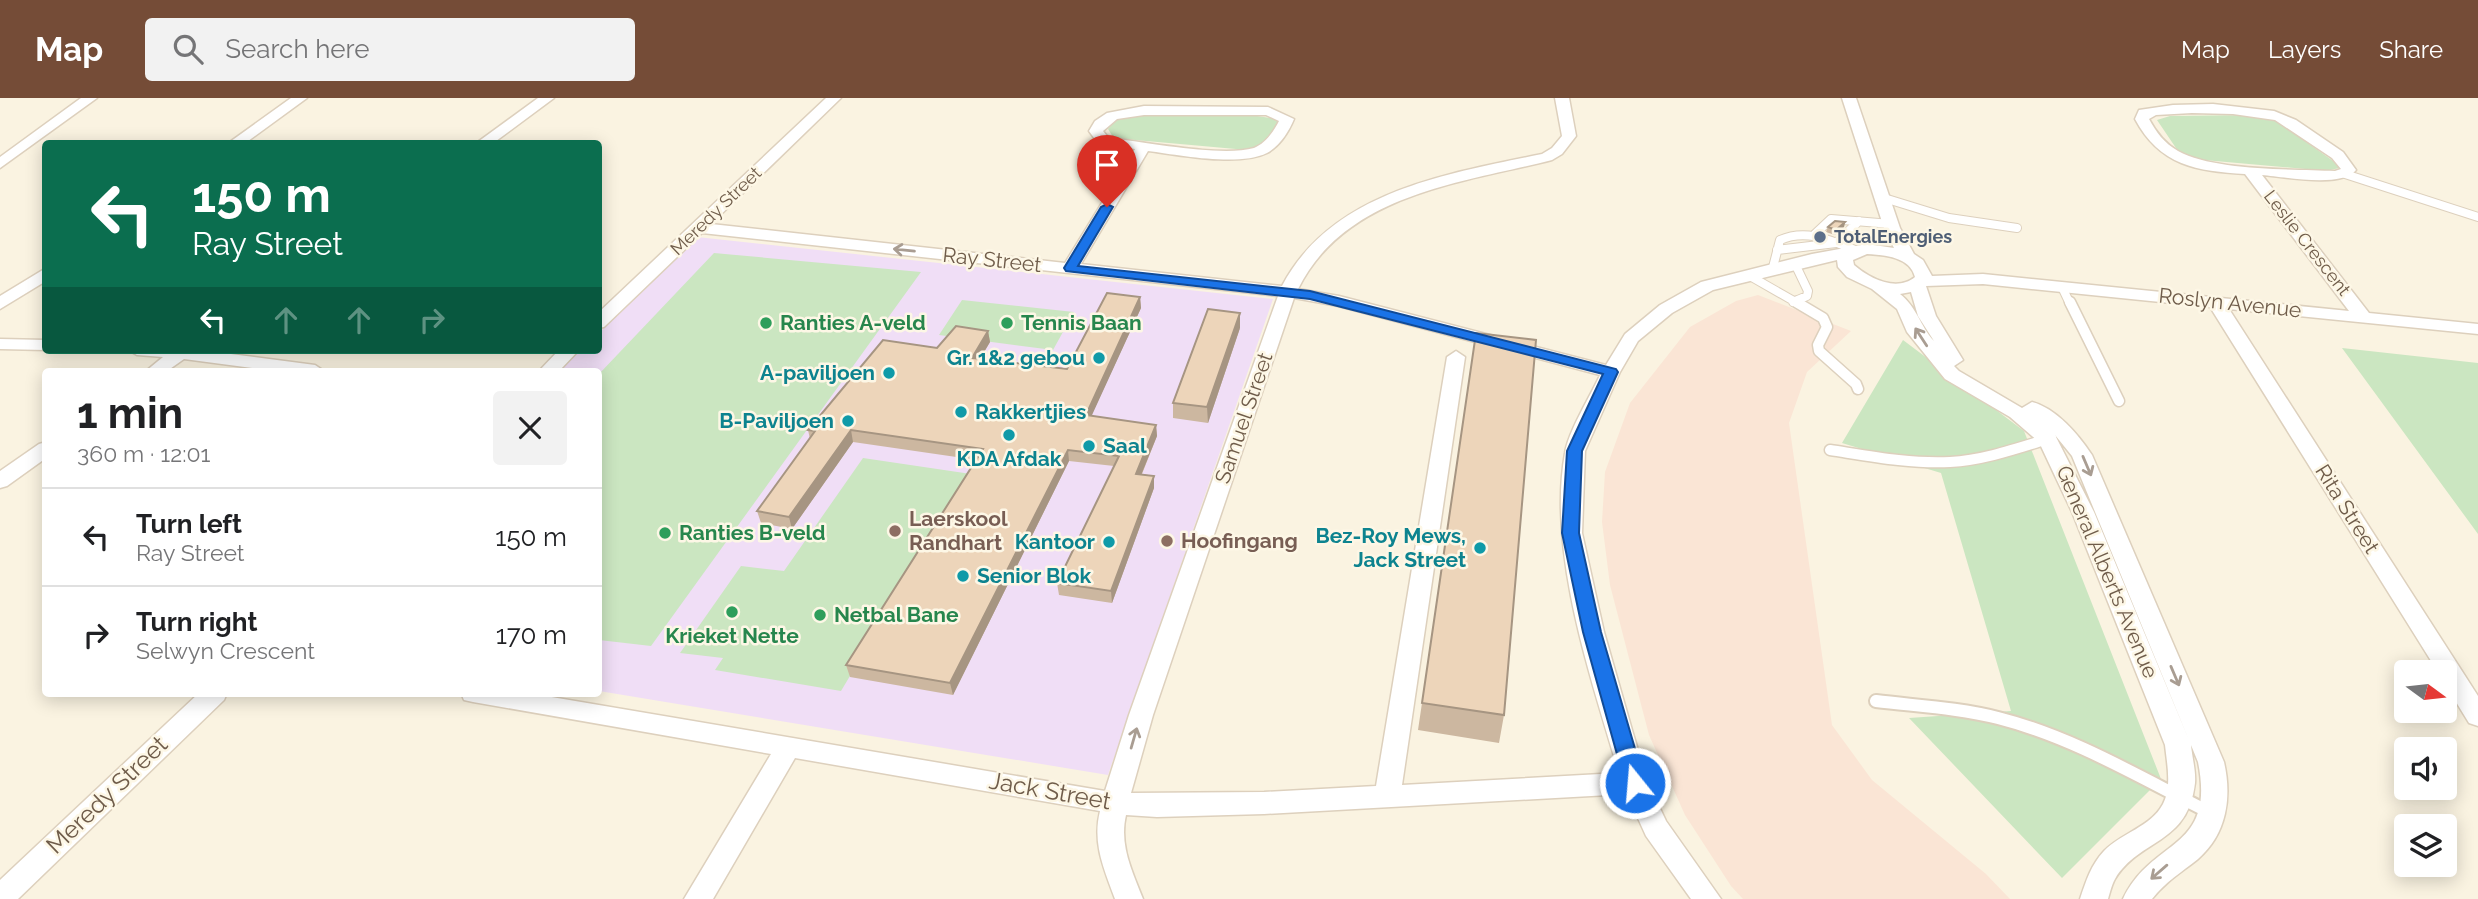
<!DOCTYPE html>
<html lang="en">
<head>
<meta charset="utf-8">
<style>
	:root { --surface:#fff; --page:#f2f2f2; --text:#202124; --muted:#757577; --line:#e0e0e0; --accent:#754c37 }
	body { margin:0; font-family:Raleway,sans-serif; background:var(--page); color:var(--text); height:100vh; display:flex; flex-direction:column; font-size:26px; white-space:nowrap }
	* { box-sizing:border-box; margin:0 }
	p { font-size:23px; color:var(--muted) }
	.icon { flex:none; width:38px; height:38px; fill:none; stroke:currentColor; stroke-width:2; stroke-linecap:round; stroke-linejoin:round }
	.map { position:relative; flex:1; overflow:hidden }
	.panel { position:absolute; left:42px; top:270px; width:560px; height:329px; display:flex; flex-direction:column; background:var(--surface); border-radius:7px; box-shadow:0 4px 18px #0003 }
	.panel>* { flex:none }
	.hud { position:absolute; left:42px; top:42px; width:560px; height:214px; border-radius:7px; box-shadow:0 4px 18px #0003; background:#0b6e4f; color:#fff; overflow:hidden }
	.needle { width:46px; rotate:105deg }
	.controls { position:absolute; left:2394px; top:562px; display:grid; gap:14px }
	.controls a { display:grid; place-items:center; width:63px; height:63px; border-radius:7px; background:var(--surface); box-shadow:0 4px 18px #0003; font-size:35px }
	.pin { position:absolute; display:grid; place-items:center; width:60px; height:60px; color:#fff; margin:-72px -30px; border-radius:50% 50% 50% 0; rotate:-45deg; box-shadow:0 0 7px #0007 }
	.pin .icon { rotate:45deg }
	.me { position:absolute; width:77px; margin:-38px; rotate:343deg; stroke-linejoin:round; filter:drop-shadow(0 0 5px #0008) }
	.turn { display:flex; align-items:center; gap:24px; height:147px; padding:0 35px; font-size:32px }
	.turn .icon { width:91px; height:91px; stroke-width:2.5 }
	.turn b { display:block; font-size:49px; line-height:60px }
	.lanes { display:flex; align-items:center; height:66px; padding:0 35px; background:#0003; justify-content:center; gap:35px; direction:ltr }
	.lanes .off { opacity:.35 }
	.round { display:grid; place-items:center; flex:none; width:74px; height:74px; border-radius:7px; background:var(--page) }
	.overview { display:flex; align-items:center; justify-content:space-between; height:119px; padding:0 35px }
	h1 { font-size:42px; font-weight:700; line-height:52px }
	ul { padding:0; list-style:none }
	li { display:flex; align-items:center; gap:21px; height:98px; padding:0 35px; border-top:2px solid var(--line) }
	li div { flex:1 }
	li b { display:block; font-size:26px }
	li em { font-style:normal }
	header { display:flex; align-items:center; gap:42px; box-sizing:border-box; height:98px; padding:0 35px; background:var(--accent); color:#fff }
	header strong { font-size:33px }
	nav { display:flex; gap:38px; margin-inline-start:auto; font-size:24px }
	.search { width:490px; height:63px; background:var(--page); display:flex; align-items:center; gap:18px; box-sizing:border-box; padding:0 24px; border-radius:7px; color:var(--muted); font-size:26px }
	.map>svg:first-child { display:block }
	.commercial { fill:#fae5d5 }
	.education { fill:#f0def6 }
	.green { fill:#cbe6c1 }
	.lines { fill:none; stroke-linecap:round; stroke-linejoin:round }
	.service-far2-casing { stroke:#ddd0bd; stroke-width:10 }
	.service-far1-casing { stroke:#ddd0bd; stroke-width:13 }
	.service-casing { stroke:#ddd0bd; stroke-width:16 }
	.minor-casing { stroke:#ddd0bd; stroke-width:3 }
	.service-far2 { stroke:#fff; stroke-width:8 }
	.service-far1 { stroke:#fff; stroke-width:10 }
	.service { stroke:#fff; stroke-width:12 }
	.minor { fill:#fff; fill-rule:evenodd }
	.wall { fill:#ccb7a0 }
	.shaded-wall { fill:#a69582 }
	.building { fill:#edd5ba; stroke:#a69582; stroke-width:2 }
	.oneway { stroke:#a99d92 }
	.route { fill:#1a73e8; stroke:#114b97; stroke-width:2 }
	.service-dot { fill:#5c6f8a; stroke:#fdf7e6; stroke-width:2.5 }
	.leisure-dot { fill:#2e9e5b; stroke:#fdf7e6; stroke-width:2.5 }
	.culture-dot { fill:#0f9aa8; stroke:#fdf7e6; stroke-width:2.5 }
	.education-dot { fill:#8d6e63; stroke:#fdf7e6; stroke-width:2.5 }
	.labels { text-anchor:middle; stroke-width:5; stroke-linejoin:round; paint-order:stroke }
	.far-street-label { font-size:18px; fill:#6f5c4a; stroke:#fdf7e6 }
	.far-service-label { font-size:18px; font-weight:bold; fill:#4e5e75; stroke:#fdf7e6; text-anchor:start }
	.street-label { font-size:21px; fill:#6f5c4a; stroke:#fdf7e6 }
	.leisure-label { font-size:21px; font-weight:bold; fill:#27864d; stroke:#fdf7e6; text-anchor:start }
	.culture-label { font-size:21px; font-weight:bold; fill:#0d838f; stroke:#fdf7e6; text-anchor:end }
	.education-label { font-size:21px; font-weight:bold; fill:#785e54; stroke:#fdf7e6; text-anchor:start }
	.near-street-label { font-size:24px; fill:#6f5c4a; stroke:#fdf7e6 }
</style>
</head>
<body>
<header>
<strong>Map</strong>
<div class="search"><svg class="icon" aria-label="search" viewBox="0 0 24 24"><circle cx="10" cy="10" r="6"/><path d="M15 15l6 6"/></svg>Search here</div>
<nav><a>Map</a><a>Layers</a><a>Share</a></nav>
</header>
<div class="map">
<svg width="2478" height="801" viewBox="0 0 2478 801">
	<rect width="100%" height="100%" fill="#faf3e1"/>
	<!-- commercial -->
	<path class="commercial" d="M1758,197L1851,233L1807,274L1789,325L1832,627L1872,682L1986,776L2010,801H1743L1731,788L1685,717L1649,637L1610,487L1602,424L1605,374L1630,305L1690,229L1736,203Z"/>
	<!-- education -->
	<path class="education" d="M697,139L1273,201L1108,677L599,593L598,273H560L581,252H598L599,235Z"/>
	<!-- green -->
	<path class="green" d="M1244,16L1277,21L1280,24L1259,49L1247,52L1124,41L1113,39L1108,31L1114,23L1133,18Z
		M2254,17L2275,22L2336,65L2339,70L2327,73L2193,61L2178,53L2157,22L2170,18Z
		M714,155L921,174L651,548L599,542V276Z
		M962,202L1074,214L1053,252L939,237Z
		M1903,242L2024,333L2161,681L2062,780L1909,620L2011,613L1941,375L1842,345Z
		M2342,250L2478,265V436Z
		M863,360L971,376L841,593L715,572L723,560L680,555L741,468L784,473Z"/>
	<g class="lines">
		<!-- service-far2 casing -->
		<g class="service-far2-casing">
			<path id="service-far2" d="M2345,76L2478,119
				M1884,100L1949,120L2017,130
				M1815,136L1831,121L1891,126
				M1777,152L1836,145L1859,123
				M1772,173L1780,142C1807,130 1832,143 1857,153
				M1750,178L1799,206
				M2062,189L2070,206
				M1793,204L1807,198L1808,193L1797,170"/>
		</g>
		<!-- service-far1 casing -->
		<g class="service-far1-casing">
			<path id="service-far1" d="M1796,204L1823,220L1827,229L1818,247L1819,253L1856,286L1858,291
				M2070,204L2119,303
				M1830,352C1869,358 1910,366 1950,364C1985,362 2018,350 2051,340"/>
		</g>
		<!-- service casing -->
		<g class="service-casing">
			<path id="service" d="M1876,603C1917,608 1959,610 1998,620C2073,639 2141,680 2209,714"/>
		</g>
		<!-- minor casing -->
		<g class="minor-casing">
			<path id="minor" d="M81,0H97L0,70V59Z
				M291,0H307L244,46H227Z
				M538,0H554L492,46H475Z
				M826,0H841L711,126L1065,165L1135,51L1097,44L1089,33L1095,23L1107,15L1144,8L1268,9L1294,21C1289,33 1280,48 1267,55C1239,69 1179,57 1148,53L1081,166L1282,188C1332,93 1447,76 1542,56L1552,50L1562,38L1555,0H1569L1576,38L1562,56L1552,62C1461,85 1345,96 1298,191L1339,198L1606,267L1625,236L1660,207L1701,184L1812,156L1867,146L1894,150L1884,130L1842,0H1856L1900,130L1914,156L1923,162L1932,178L1983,176L2349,213L2245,76C2197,73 2160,68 2135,21L2139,12L2173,7L2213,6L2274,13L2296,22L2343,54L2356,72C2342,90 2285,79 2262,77L2369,215L2478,226V236L2229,211L2478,598V628L2469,625L2445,586V574H2438L2210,209L1983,186L1926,188L1936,218L1963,262L1954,268L1959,273L2022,310L2032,304C2056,310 2079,337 2092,357L2224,664C2232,699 2227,736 2198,761C2182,774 2165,784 2152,801H2123C2152,739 2216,754 2198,664L2072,358L2055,337L2094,414L2191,647C2192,659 2196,673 2195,685C2188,747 2140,740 2115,781C2112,786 2110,794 2108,801H2080C2086,783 2091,767 2104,753C2121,735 2151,729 2163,706C2172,688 2167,666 2165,647L2072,414L2039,344L2010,319L1945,281L1907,234L1897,211L1872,191L1847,179L1838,169L1837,162L1713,192L1672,215L1638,243L1620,274L1585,353L1582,435L1604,534L1632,632L1648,685L1666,723L1721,801H1691L1646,738L1627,696L1264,716L1157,719L1126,717C1119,747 1132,773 1143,801H1115C1104,771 1092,745 1100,713L795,660L713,801H684L771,656L473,604L464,602L461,595H528L1105,693L1129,617L1278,198L702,135L604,229L598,230V215ZM2192,15L2233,16L2275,22L2332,60L2341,71L2335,73C2293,71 2214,73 2178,53C2164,45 2156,34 2149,21L2156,17ZM1144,17H1266L1279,23C1274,33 1265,46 1254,50C1223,59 1151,45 1118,41L1107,38L1103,33L1117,21ZM1867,156C1885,157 1910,159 1915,179C1897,194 1870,181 1854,167L1853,162ZM1911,194L1918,218L1934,243C1920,228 1917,209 1900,196ZM1294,200L1338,208L1600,277C1591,297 1568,334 1565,355C1547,454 1591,580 1619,675L1402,687L1465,259L1456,253L1447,259L1376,688L1264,694L1131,695L1153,617Z
				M46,170V183L0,211V198Z
				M0,241L46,242V252H48H46L0,251Z
				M128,252H200L315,267L324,273H274L184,261L167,273H146L163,259L137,257Z
				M559,252H579L559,273H539Z
				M46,344V360L7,388L0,390V373L39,346Z
				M199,595H227L224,602L18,801H0V782Z"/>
		</g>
		<!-- service-far2 -->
		<use href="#service-far2" class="service-far2"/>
		<!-- service-far1 -->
		<use href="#service-far1" class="service-far1"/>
		<!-- service -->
		<use href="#service" class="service"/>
		<!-- minor -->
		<use href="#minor" class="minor"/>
	</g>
	<!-- wall -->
	<path class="wall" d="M1845,124L1844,129L1835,137L1826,134L1828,129Z
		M1140,199L1141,210L1091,318L1156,327L1157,338L1142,376L1154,378V390L1112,505L1059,497L1057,485L1114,368L1069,363L953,597L850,579L846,567L977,362L853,344L792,431L761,425L757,413L810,341L808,332L937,250L988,233L990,244L980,261L1067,271Z
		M1240,230L1208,325L1173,320V305Z
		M1422,605L1504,617L1499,645L1418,632Z"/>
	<!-- shaded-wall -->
	<path class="shaded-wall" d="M1845,124L1844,129L1835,137L1836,132Z
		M1140,199L1141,210L1087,328L1086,317Z
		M1240,215V230L1208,325L1207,309Z
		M988,233L990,244L974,271L972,260Z
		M1156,327L1157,338L1137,387L1136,376Z
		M851,332L853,344L792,431L789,419Z
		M1068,352L1069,363L953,597L950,585Z
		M1154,378V390L1112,505L1111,493Z"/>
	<!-- building -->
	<path class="building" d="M1835,123L1845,124L1836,132L1828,129Z
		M1107,195L1140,199L1086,317L1156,327L1136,376L1154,378L1111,493L1057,485L1119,358L1068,352L950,585L846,567L983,351L851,332L789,419L757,413L815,333L808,332L883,242L937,250L956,228L988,233L972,260L1067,271Z
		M1208,211L1240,215L1207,309L1173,305Z
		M1476,235L1536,242L1504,617L1422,605Z"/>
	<!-- one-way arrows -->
	<defs><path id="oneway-shaft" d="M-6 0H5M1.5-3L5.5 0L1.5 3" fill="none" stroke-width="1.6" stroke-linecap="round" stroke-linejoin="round" transform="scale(1.75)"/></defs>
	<g class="oneway">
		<use href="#oneway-shaft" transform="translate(904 152) rotate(-174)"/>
		<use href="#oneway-shaft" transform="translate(1921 239) rotate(-123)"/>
		<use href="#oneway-shaft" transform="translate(2087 368) rotate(67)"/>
		<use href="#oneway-shaft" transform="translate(2175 578) rotate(67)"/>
		<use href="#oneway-shaft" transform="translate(1134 640) rotate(-74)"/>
		<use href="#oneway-shaft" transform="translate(2159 774) rotate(139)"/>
	</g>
	<!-- route -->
	<path class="route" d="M1107,106L1113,109L1078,168L1310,193L1616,271L1618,274L1582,353L1579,435L1601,534L1645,685L1642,690L1635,693L1628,690L1625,685L1583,534L1562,435L1567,353L1603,276L1310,201L1066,173L1064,170L1101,109Z"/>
	<!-- markers -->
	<circle class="service-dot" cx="1820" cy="139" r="7"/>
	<g class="leisure-dot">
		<circle cx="766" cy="225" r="7"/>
		<circle cx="1007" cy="225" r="7"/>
		<circle cx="665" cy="435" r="7"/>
		<circle cx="732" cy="514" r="7"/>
		<circle cx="820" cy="517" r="7"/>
	</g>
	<g class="culture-dot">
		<circle cx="1099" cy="260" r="7"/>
		<circle cx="889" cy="275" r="7"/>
		<circle cx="961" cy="314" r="7"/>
		<circle cx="848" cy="323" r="7"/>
		<circle cx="1009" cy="337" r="7"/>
		<circle cx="1089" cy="348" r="7"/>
		<circle cx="1109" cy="444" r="7"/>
		<circle cx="1480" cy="450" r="7"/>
		<circle cx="963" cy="478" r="7"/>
	</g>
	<g class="education-dot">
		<circle cx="895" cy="433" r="7"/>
		<circle cx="1167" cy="443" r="7"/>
	</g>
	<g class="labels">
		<!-- far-street labels -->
		<g class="far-street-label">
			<text transform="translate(716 113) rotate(-44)" y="6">Meredy Street</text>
			<text transform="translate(2307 145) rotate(52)" y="6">Leslie Crescent</text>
		</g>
		<!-- far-service labels -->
		<g class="far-service-label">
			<text x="1834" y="145">TotalEnergies</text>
		</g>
		<!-- street labels -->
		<g class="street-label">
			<text transform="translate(992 162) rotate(6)" y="7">Ray Street</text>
			<text transform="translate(2230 205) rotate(6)" y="7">Roslyn Avenue</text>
			<text transform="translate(1244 320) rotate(-71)" y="7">Samuel Street</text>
			<text transform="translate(2347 411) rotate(58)" y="7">Rita Street</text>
			<text transform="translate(2107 474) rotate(67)" y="7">General Alberts Avenue</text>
		</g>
		<!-- leisure labels -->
		<g class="leisure-label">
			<text x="780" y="232">Ranties A-veld</text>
			<text x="1021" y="232">Tennis Baan</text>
			<text x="679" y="442">Ranties B-veld</text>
			<text x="834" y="524">Netbal Bane</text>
			<text x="732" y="545" text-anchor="middle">Krieket Nette</text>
		</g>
		<!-- culture labels -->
		<g class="culture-label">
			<text x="1085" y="267">Gr. 1&amp;2 gebou</text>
			<text x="875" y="282">A-paviljoen</text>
			<text x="975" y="321" text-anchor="start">Rakkertjies</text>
			<text x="834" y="330">B-Paviljoen</text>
			<text x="1103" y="355" text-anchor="start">Saal</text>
			<text x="1009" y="368" text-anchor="middle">KDA Afdak</text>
			<text x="1466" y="445">Bez-Roy Mews,<tspan x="1466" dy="24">Jack Street</tspan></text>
			<text x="1095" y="451">Kantoor</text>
			<text x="977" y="485" text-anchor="start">Senior Blok</text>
		</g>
		<!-- education labels -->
		<g class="education-label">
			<text x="909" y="428">Laerskool<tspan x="909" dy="24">Randhart</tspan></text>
			<text x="1181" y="450">Hoofingang</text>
		</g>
		<!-- near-street labels -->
		<g class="near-street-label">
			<text transform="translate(1050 693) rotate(10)" y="8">Jack Street</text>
			<text transform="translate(107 697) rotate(-44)" y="8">Meredy Street</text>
		</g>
	</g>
</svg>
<div class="controls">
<a><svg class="needle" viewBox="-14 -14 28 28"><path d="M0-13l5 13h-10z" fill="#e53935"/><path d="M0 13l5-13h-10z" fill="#757577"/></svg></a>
<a><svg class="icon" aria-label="sound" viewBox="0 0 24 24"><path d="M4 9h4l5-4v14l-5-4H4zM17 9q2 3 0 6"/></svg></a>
<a><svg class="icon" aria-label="layers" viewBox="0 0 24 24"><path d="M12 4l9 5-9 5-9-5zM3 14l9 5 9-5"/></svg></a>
</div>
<div class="pin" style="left:1107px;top:109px;background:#d93025"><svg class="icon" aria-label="arrive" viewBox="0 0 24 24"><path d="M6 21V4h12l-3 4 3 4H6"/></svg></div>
<svg class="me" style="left:1635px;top:685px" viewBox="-20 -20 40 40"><circle r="17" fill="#1a73e8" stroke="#fff" stroke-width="3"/><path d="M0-11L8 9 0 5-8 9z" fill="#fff"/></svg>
<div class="hud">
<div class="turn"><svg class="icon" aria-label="left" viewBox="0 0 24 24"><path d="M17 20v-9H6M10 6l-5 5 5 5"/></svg><div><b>150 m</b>Ray Street</div></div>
<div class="lanes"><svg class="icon" aria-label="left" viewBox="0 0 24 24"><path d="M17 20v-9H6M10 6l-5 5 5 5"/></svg><svg class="icon off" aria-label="ahead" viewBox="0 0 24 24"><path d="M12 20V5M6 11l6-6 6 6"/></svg><svg class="icon off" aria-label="ahead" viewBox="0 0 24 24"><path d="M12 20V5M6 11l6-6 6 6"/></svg><svg class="icon off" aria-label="right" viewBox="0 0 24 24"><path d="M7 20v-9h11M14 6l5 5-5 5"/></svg></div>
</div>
<section class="panel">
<div class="overview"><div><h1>1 min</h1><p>360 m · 12:01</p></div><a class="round"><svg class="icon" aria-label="close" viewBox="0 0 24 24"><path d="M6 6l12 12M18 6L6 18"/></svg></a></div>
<ul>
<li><svg class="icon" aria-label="left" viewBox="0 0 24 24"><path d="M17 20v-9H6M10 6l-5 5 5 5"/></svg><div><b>Turn left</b><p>Ray Street</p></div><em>150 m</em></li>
<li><svg class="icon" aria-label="right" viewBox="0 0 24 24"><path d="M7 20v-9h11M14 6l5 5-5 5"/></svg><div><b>Turn right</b><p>Selwyn Crescent</p></div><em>170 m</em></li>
</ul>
</section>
</div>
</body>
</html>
